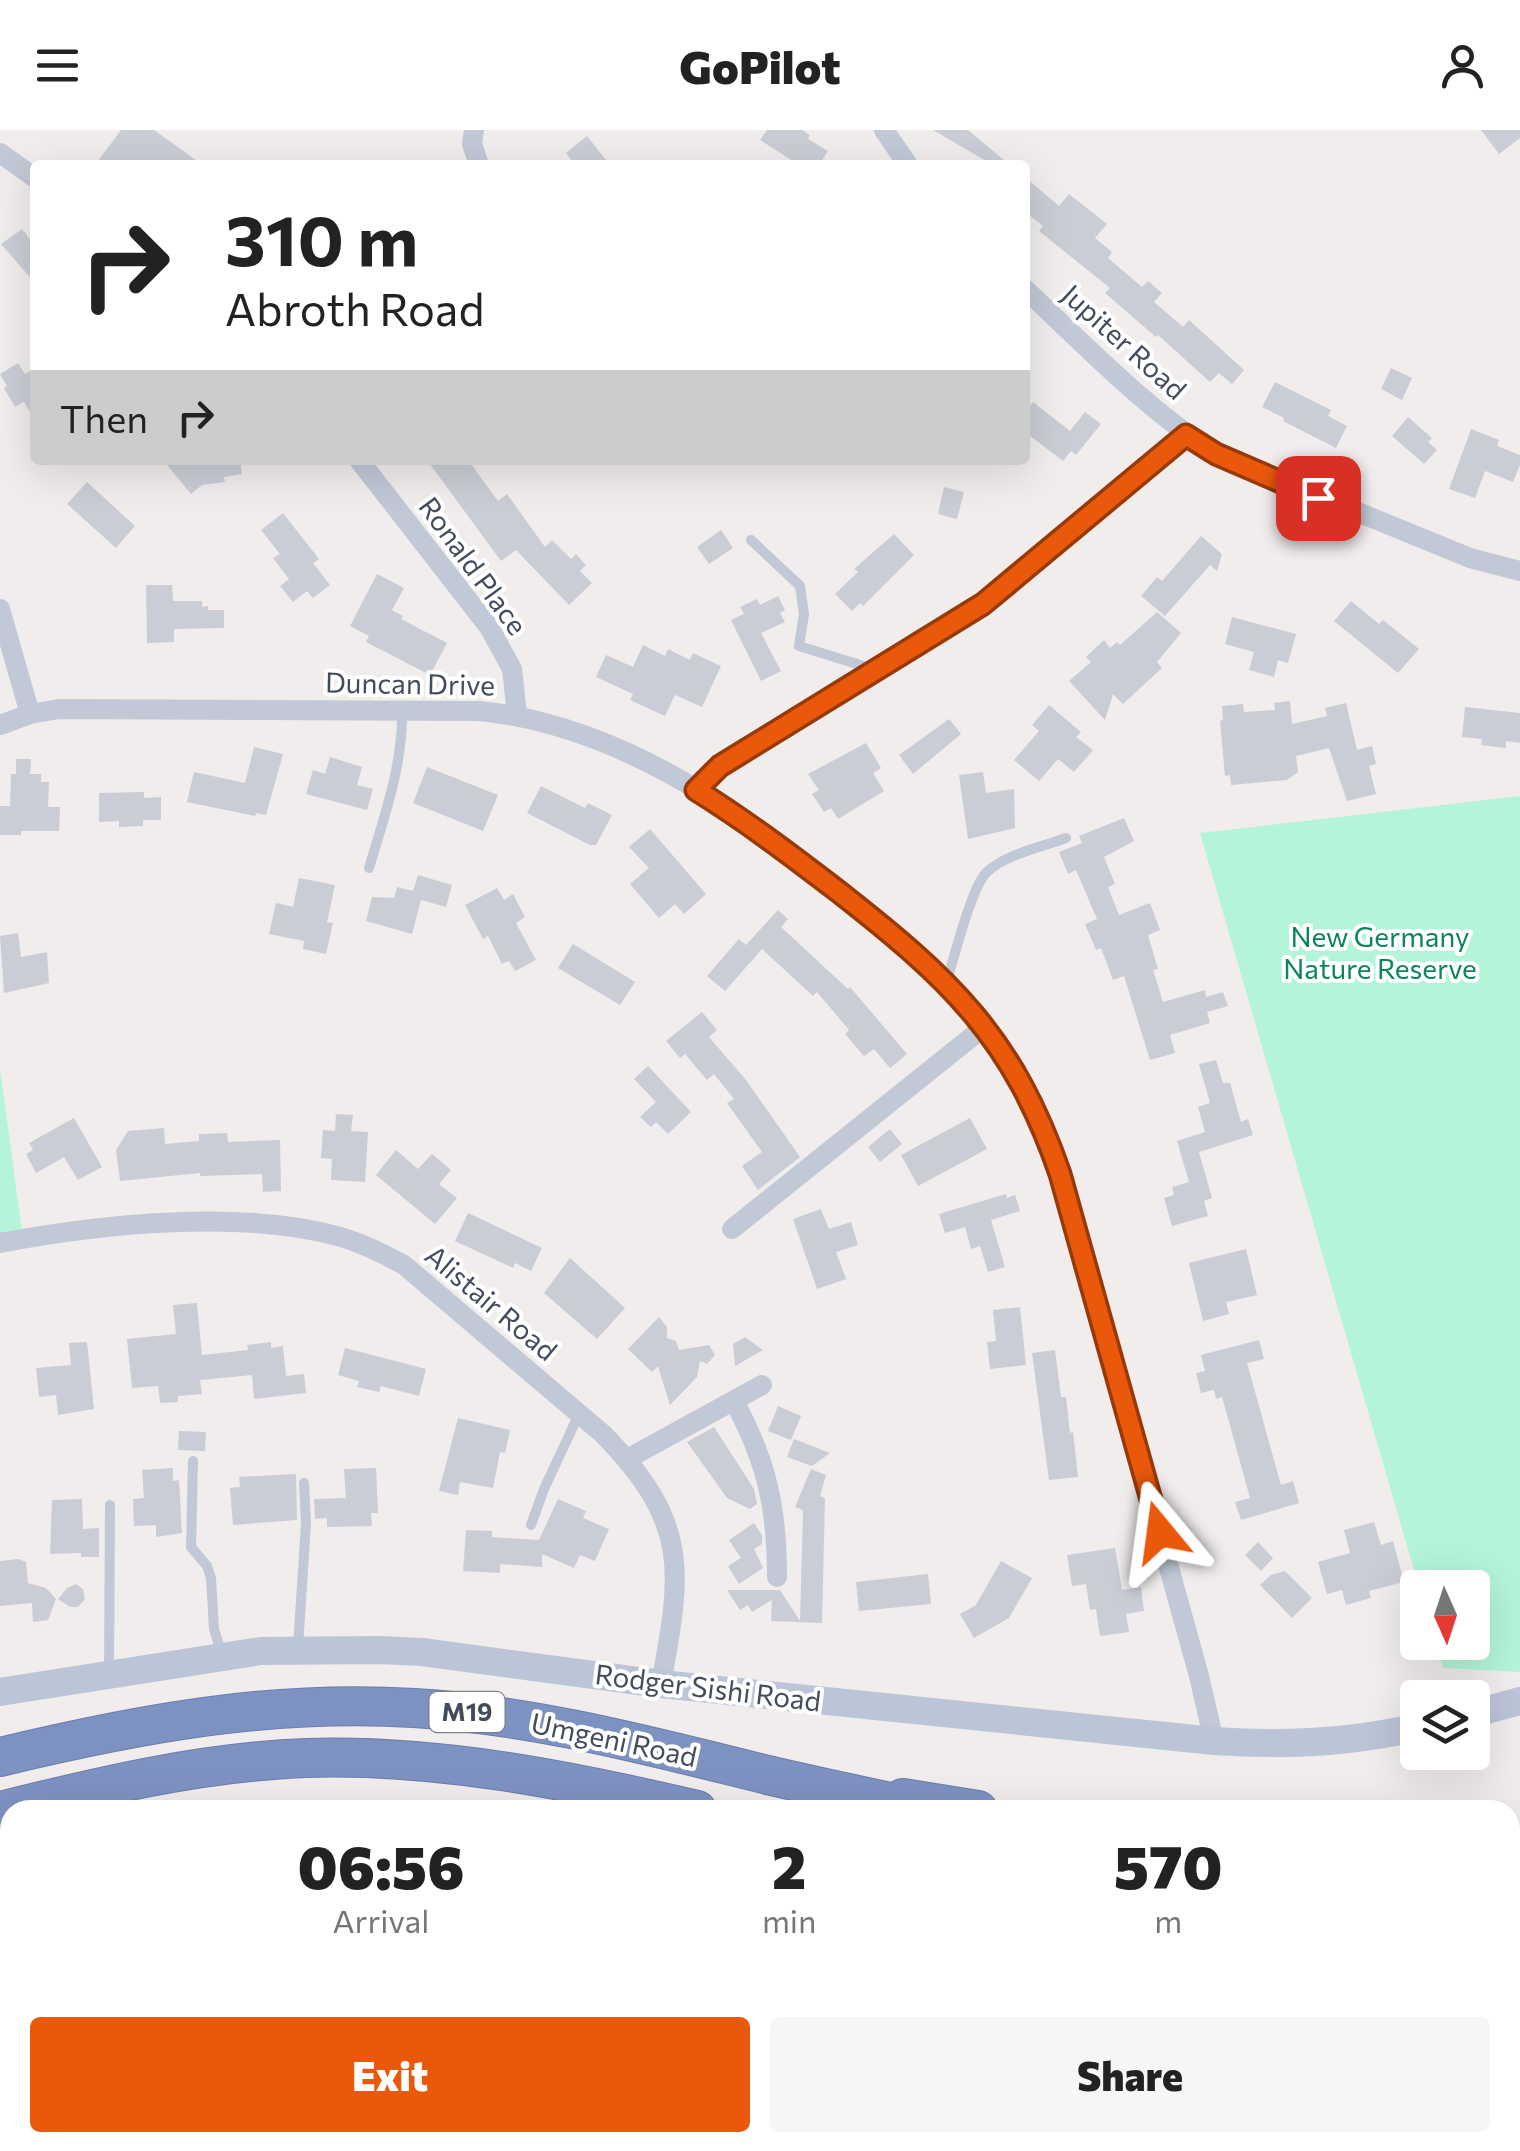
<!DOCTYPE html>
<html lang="en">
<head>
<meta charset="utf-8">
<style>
	:root { --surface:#fff; --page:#f6f6f6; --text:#222; --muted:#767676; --accent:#ea580c }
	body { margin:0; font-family:Commissioner,sans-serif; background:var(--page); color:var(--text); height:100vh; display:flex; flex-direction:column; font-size:38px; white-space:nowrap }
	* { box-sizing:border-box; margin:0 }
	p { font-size:32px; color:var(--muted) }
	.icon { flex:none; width:55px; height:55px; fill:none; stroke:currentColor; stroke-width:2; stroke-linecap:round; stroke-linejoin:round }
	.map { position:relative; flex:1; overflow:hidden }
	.side { position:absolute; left:0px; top:1670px; width:1520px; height:352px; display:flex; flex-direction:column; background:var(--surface); border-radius:30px 30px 0 0; box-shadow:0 10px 40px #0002 }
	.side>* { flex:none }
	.top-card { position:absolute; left:30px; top:30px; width:1000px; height:305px; border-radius:10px; box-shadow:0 10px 40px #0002; background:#fff; color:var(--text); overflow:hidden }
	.needle { width:65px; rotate:177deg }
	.controls { position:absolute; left:1400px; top:1440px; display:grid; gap:20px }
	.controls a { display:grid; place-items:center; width:90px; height:90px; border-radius:10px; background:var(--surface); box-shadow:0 10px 40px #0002; font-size:50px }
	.pin { position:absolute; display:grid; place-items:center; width:85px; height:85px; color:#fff; margin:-42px; border-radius:20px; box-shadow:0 5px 15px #0006 }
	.me { position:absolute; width:110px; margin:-55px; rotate:344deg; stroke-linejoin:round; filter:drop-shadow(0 0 8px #0008) }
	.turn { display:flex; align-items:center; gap:35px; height:210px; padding:0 30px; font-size:45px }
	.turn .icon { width:130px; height:130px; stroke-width:2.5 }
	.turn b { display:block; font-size:70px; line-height:85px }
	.then { display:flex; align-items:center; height:95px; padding:0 30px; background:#0003; gap:20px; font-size:38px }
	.eta { display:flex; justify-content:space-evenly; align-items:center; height:170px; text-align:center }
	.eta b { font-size:60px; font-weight:800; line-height:70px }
	.cta { display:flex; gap:20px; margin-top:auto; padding:20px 30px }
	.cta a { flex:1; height:115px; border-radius:10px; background:var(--accent); color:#fff; font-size:40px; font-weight:800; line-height:115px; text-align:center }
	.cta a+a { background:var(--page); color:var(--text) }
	header { display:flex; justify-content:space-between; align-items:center; height:130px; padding:0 30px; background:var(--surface); font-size:45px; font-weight:800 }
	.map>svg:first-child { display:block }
	.green { fill:#b4f4d9 }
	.building { fill:#cacdd5 }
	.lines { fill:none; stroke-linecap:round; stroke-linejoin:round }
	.highway-casing { stroke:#697dae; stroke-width:40 }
	.lane { stroke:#c1c8d6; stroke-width:10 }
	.street { stroke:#c1c8d6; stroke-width:20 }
	.secondary { stroke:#bcc4d8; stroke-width:28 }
	.highway { stroke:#7e92c2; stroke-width:38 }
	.route-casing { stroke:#983908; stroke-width:25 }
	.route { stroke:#ea580c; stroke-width:18 }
	.labels { text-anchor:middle; stroke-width:8; stroke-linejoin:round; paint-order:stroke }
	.shield { fill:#fff; stroke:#7b818d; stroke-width:2.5 }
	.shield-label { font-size:25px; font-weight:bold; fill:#434b5c }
	.street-label { font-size:28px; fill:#434b5c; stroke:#fff }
	.park-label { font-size:28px; fill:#0c855f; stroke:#fff }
</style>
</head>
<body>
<header><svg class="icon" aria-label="menu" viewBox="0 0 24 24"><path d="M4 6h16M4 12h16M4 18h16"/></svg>GoPilot<svg class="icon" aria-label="person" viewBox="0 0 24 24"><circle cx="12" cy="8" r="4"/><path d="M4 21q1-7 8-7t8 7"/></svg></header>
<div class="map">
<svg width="1520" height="2021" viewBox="0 0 1520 2021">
	<rect width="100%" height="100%" fill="#f0edec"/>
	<!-- green -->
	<path class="green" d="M1520,666V1542L1443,1538L1435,1513L1472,1512V1458L1419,1457L1200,703Z
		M0,938L23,1109L0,1113Z"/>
	<!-- building -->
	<path class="building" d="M121,0H154L203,35H95Z
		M767,0H802L810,5L808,9L828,21L819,35H799L760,10Z
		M933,0H968L1010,35H993Z
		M1481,0H1520V8L1499,24Z
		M587,6L610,35H575L566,23Z
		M1025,47L1059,76L1069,64L1107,94L1095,108L1112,122L1108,128L1142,157L1148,151L1162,163L1154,172L1183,197L1189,190L1244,240L1232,254L1219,243L1210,252L1158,205L1156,207L1105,163L1110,158L1039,101L1043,96L1025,82Z
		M22,99L35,116V153L1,114Z
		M18,233L25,244L35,239V291L24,272L15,277L4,258L7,256L0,244Z
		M1391,238L1412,248L1402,270L1381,259Z
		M1275,252L1331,280L1328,286L1347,296L1336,318L1283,291L1284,288L1262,277Z
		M1033,272L1070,301L1085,282L1101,294L1076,325L1071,321L1063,331L1025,302V282Z
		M1408,287L1432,308L1428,312L1437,320L1424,334L1392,306Z
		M1471,299L1499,310L1497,316L1520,325V335L1513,352L1485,341L1475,368L1449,359Z
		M163,330H240L242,344L224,347L225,352L202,355L191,364Z
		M427,330H468L498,371L507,364L545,417L552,410L571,429L576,424L586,435L580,441L592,453L569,475L516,420L501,431Z
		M87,352L135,396L116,418L67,374Z
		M944,357L964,362L957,389L938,384Z
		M283,383L319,429L313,433L330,455L313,468L307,461L293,472L280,456L289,449L273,428L280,424L261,400Z
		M721,400L733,418L709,434L697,417Z
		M894,404L914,425L863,476L860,473L852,481L835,464L858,442L854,439Z
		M1201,406L1222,424L1217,441L1210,435L1165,486L1141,466L1157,447L1162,451Z
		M377,444L404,458L392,480L403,486L401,489L447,513L430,545L366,512L369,506L350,496Z
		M146,455H172L173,471H202V477L208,476V480H224V498L174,499V512L147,513Z
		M778,466L785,480L780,483L785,492L761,503L781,541L761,551L731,490L744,484L740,477L757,469L760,475Z
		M1351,471L1379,494L1383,490L1419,519L1398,543L1334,491Z
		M1157,482L1181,503L1157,532L1162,538L1123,574L1113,564L1105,590L1069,551L1091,532L1086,527L1104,510L1110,518L1117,512L1120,515Z
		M1232,487L1296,504L1288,533L1278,530L1274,547L1249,540L1254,522L1225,514Z
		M643,515L665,526L668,519L690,530L693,523L721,536L702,577L675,565L665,586L630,570L633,564L596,547L606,525L633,537Z
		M1290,571L1292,594L1327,586L1325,578L1346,573L1357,620L1372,616L1376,634L1369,636L1376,664L1347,671L1329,618L1296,626L1298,642L1287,650L1231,655L1230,645L1225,646L1220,591L1223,590L1222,576L1243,574L1244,582L1275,580L1274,573Z
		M1049,575L1081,602L1076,607L1093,620L1074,642L1058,629L1039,651L1014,630L1039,601L1032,595Z
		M1465,577L1520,583V613L1506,611V618L1481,615L1482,609L1462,607Z
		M949,589L961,604L913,644L899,625Z
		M866,613L881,638L873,643L884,661L838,689L831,678L824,682L812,664L819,660L808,644Z
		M254,617L283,624L266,685L256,683L255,686L187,672L194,642L245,653Z
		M330,627L362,637L357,655L373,659L367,680L306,664L313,640L325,644Z
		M16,629H31L30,644H41V652H49L48,677H60L59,701H21V705H0V676H10L11,644H16Z
		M427,637L498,665L483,701L413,673Z
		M983,642L986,663L1014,659L1015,698L968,709L959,645Z
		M541,656L585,678L588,673L612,685L596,715H590L527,683Z
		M144,662V668L161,667V690H143V696L119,697V691L99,692V663Z
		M1124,688L1134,711L1104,727L1115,754L1108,757L1119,785L1150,773L1160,800L1148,805L1158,839L1153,840L1163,872L1205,860L1206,867L1223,862L1228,876L1207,882L1210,893L1170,905L1175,923L1150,930L1124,846L1113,850L1101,818L1096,820L1085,794L1097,789L1076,740L1068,744L1059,722L1082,713L1079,706Z
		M650,699L706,764L684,784L675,774L659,788L630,754L649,738L629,717Z
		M418,745L452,755L446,777L421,770L412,804L366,791L372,767L394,768L397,757L413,761Z
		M299,748L335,755L327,792L333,793L326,824L303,819L304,811L269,804L276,773L293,777Z
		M497,758L504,770L513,764L525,787L516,793L536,830L515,841L509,831L502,834L488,806L483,809L465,775Z
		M778,780L788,789L781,797L848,859L850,857L907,924L890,938L874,919L864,926L845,904L849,900L817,862L813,866L762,819L725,861L707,846L739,809L746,815Z
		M18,803L21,827L47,822L49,853L4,863L0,806Z
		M573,814L635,852L620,875L558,838Z
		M702,882L717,900L709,907L746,950L800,1027L758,1060L742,1036L762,1022L727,973L734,969L714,944L707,950L685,924L680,928L666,911Z
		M1216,930L1223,953H1230L1241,992L1248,989L1253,1005L1199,1022L1212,1068L1204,1071L1208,1086L1172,1096L1164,1068L1174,1065L1172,1057L1189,1052L1177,1011L1205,1002L1198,977L1210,973L1199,934Z
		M648,936L691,982L668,1004L656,992L651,997L640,987L656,972L634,949Z
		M336,984L353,985L351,1001L368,1002L365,1052L331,1050L332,1029L321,1028L323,1000L335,1001Z
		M74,988L102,1037L78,1050L64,1027L36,1043L26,1024L33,1020L29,1013Z
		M970,988L987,1019L918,1056L901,1025Z
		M164,998L165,1014L199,1011V1004L227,1003L228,1012L280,1010L281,1061L263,1062L262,1044L200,1046V1043L120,1051L116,1020L128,1001Z
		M890,999L902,1014L880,1032L868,1017Z
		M396,1020L418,1039L432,1024L451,1040L439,1054L457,1068L435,1094L376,1045Z
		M1006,1064L1007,1068L1015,1065L1020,1081L991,1090L1005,1137L988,1142L980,1116L971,1119L965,1097L945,1103L939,1084Z
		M821,1079L829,1099L851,1092L858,1115L836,1122L846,1149L817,1159L793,1089Z
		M468,1083L542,1118L531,1141L515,1133L513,1138L455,1111Z
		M1246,1119L1257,1165L1226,1172L1229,1184L1203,1191L1189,1133Z
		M570,1128L625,1178L597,1209L544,1163Z
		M197,1173L202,1225L248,1220L247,1215L271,1212V1218L283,1216L286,1246L304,1244L306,1263L254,1269L252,1245L200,1250L202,1264L178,1266V1272L160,1273L158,1256L132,1258L127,1209L176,1204L173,1175Z
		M1020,1177L1026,1235L990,1239L987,1212L996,1211L993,1180Z
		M659,1187L667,1197V1208L676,1211L679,1220L709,1215L715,1225L707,1234L700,1231L697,1247L670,1275L658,1236L652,1242L628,1219Z
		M745,1207L763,1220L735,1236L733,1214Z
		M1259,1210L1264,1229L1247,1233L1281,1355L1293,1351L1299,1373L1241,1390L1235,1372L1250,1368L1229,1292L1222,1267L1216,1269L1214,1260L1201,1263L1196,1243L1205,1241L1201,1225Z
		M87,1212L94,1279L58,1285L56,1265L39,1267L36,1238L71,1235L69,1213Z
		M345,1218L426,1239L419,1266L381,1256L379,1262L357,1257L359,1251L338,1245Z
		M1055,1220L1061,1267H1066L1070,1303L1073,1302L1078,1347L1049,1350L1032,1223Z
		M778,1276L801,1286L791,1310L768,1301Z
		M458,1288L510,1300L505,1323L500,1322L493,1358L460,1352L458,1365L439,1361Z
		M714,1297L754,1359L757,1374L750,1379L727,1368L687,1312Z
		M179,1301L206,1302L205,1321L178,1320Z
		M794,1309L830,1323L812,1336L787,1327Z
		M173,1338V1351L179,1350L182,1403L156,1407V1395L134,1396L133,1369L144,1368L142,1340Z
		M376,1338L378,1383H371L372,1396L327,1397V1388L315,1389L314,1369L346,1368L344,1339Z
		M811,1339L826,1345L820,1366L825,1368L822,1493L771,1491L772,1470L752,1482L748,1475L740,1480L727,1460H780L800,1491L803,1380L795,1377Z
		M296,1344L297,1390L233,1395L230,1358L240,1357L239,1347Z
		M82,1369L83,1399L99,1398V1427H81V1423L50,1424L52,1370Z
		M558,1369L586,1381L583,1388L609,1399L595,1431L580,1425L574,1438L542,1424V1437L500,1434V1443L463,1441L466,1400L492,1401V1407L539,1410Z
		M1374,1392L1381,1415L1393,1411L1404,1452L1369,1461L1371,1468L1346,1475L1342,1460L1327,1464L1318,1432L1350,1423L1344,1400Z
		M754,1393L762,1405V1414L754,1419L763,1438L739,1454L728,1436L741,1428L729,1410Z
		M1258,1412L1273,1428L1261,1441L1245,1425Z
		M1115,1418L1122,1460L1141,1457L1144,1481L1126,1484L1129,1502L1100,1506L1096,1479L1090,1480L1086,1454L1072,1456L1067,1425Z
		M19,1429L26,1432L28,1453L46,1458L56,1469L48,1490L33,1492L32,1473L0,1476V1431Z
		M1001,1431L1032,1448L1009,1488L974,1508L960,1484L976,1475Z
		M1285,1441L1312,1468L1292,1488L1260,1455L1271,1445Z
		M928,1444L931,1474L859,1481L856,1452Z
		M76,1454L83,1459L85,1469L78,1477H70L58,1469L67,1458Z"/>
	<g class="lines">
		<!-- highway casing -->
		<g class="highway-casing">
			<path id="highway" d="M0,1627C137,1594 272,1569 414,1578C536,1585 653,1617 772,1646C823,1658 876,1669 928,1680
				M903,1668L978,1680
				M0,1681C101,1656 202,1632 306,1628C438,1624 569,1650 697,1680
				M1510,1748L1520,1747
				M1510,1791H1520
				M1510,1839L1520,1840
				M1510,1876L1520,1877"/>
		</g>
		<!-- lane -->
		<path class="lane" d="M751,410L800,456L804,484L799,516L873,539
			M369,738C384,688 403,634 402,582
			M946,852C955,827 971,757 987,742C1006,724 1042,717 1066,708
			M193,1331L191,1417L207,1436L211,1448L214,1499L222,1525
			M531,1395L544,1359L579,1284
			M298,1517L306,1393L304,1353
			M109,1544L110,1375"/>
		<!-- street -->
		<path class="street" d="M474,0L472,14L479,35
			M884,0L908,35
			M0,23L35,48
			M1025,159C1086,216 1145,278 1216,324L1470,428L1520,441
			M359,330L489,497L512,539L517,584
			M0,479L30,584
			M0,595L30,584L59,579L479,581C593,592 702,655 791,725C869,786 949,842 1006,925C1057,1000 1074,1095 1098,1181C1132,1302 1165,1424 1199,1546L1214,1611
			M696,660L720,636L983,474L1186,305
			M732,1099L984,897
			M0,1113C100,1094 243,1079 341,1107C364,1114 384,1124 404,1135L603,1304C690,1393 682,1440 661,1554
			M734,1271C767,1332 777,1378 777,1447
			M627,1329L762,1255"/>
		<!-- secondary -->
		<path class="secondary" d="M0,1562L261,1521L380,1520L422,1522L661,1554L1214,1611C1284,1616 1350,1613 1418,1597
			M1472,1584L1520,1571"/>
		<!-- highway -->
		<use href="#highway" class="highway"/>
	</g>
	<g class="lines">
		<!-- route casing -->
		<g class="route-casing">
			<path id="route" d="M1160,1402L1060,1044C1013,907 950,849 839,762C792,726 746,691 696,660L720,636L983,474L1186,305L1216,324L1318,368"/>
		</g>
		<!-- route -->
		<use href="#route" class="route"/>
	</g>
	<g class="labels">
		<!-- shield labels -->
		<rect class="shield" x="429.5" y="1562" width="75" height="40" rx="8"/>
		<g class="shield-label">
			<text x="467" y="1591">M19</text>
		</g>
		<!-- street labels -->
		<g class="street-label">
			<text transform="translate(1124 212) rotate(42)" y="10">Jupiter Road</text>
			<text transform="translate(473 436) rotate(54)" y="10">Ronald Place</text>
			<text transform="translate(410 554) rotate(1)" y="10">Duncan Drive</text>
			<text transform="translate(491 1173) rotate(40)" y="10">Alistair Road</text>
			<text transform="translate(708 1558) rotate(7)" y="10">Rodger Sishi Road</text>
			<text transform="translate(614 1610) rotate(12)" y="10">Umgeni Road</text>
		</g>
		<!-- park labels -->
		<g class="park-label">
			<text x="1380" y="817">New Germany<tspan x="1380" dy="32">Nature Reserve</tspan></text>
		</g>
	</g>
</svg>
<div class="controls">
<a><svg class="needle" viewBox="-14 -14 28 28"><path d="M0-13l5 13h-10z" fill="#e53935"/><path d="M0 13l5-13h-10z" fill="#767676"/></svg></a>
<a><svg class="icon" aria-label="layers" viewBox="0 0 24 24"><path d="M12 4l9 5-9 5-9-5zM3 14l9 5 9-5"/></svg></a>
</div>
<div class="pin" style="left:1318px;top:368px;background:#d93025"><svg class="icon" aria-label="arrive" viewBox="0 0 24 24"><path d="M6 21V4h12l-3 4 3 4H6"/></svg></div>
<svg class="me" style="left:1160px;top:1402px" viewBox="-20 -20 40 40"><path d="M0-17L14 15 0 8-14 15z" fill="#ea580c" stroke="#fff" stroke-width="4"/></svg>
<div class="top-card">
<div class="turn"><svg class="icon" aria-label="right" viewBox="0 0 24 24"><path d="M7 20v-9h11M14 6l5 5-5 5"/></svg><div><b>310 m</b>Abroth Road</div></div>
<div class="then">Then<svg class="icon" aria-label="right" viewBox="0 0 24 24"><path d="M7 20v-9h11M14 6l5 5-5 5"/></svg></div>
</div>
<section class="side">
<div class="eta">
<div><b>06:56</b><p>Arrival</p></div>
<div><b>2</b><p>min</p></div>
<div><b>570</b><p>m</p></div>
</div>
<div class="cta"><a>Exit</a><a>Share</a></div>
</section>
</div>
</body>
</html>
